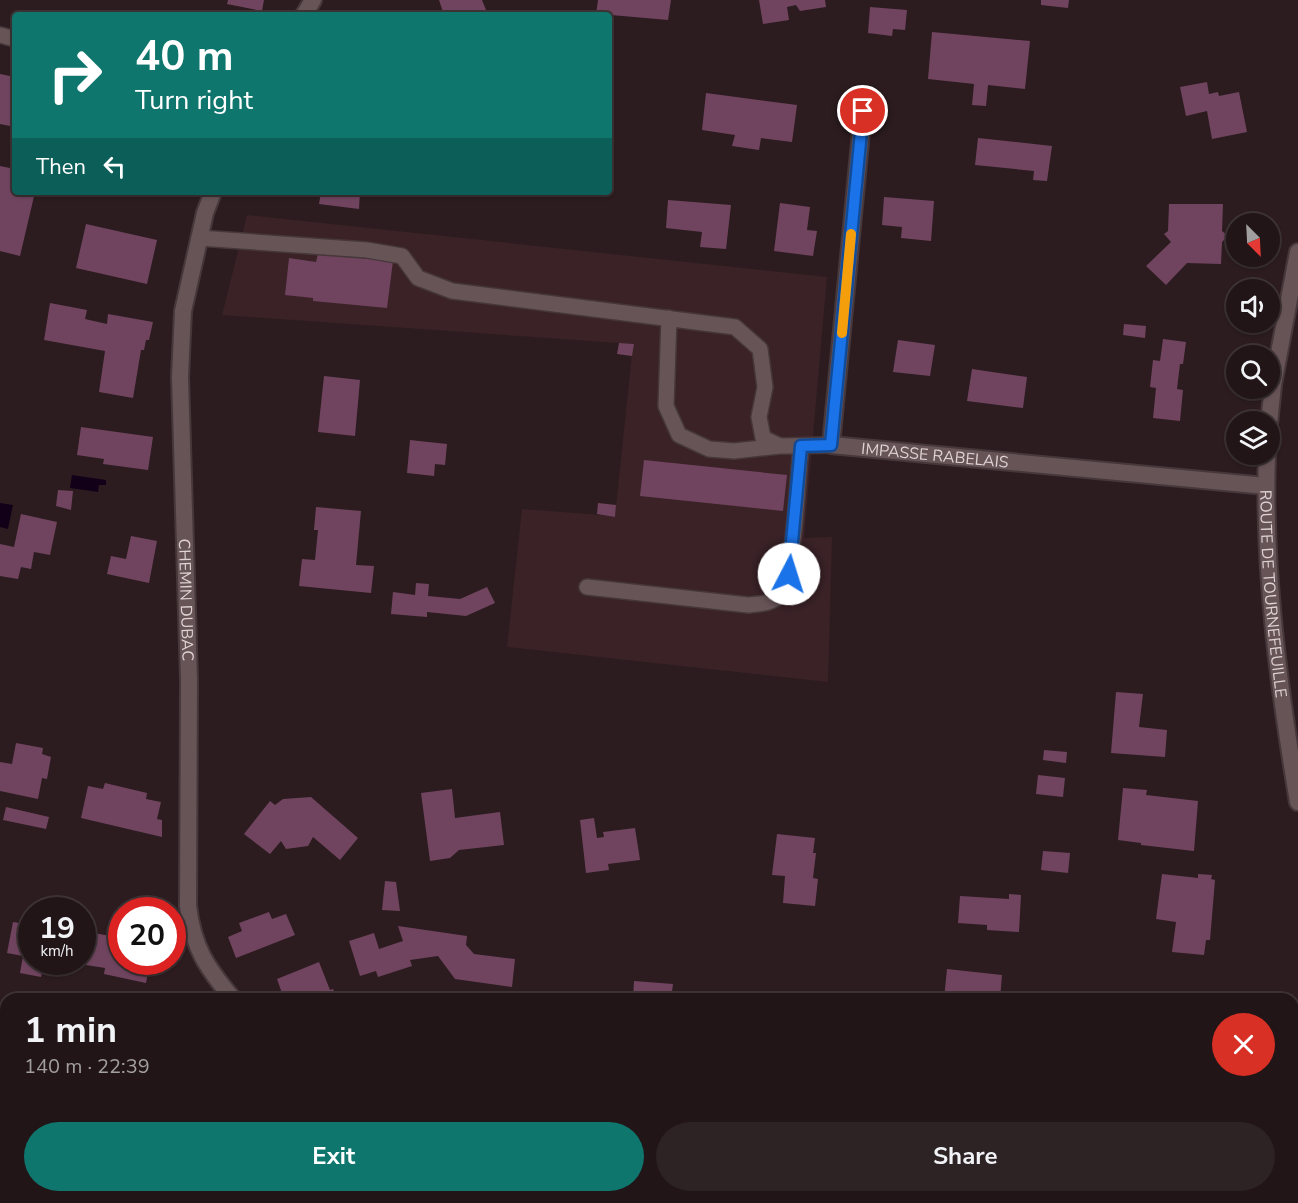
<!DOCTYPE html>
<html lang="en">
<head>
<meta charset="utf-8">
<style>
	:root { --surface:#211517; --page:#2d2224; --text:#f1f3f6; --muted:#a29fa1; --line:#3e3436; --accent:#0f766e }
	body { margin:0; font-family:"Nunito Sans",sans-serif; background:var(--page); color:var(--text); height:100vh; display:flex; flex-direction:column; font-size:22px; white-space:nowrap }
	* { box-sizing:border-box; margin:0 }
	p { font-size:20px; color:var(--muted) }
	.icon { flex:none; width:33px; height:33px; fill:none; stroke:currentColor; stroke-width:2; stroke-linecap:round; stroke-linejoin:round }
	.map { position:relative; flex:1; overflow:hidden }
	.sheet { position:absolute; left:0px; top:993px; width:1299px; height:210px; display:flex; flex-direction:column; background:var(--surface); border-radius:18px 18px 0 0; box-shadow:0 2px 4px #0004,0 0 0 2px var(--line) }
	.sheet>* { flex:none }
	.guide { position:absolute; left:12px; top:12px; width:600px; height:183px; border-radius:6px; box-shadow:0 2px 4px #0004,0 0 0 2px var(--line); background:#0f766e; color:#fff; overflow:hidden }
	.needle { width:39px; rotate:156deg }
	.buttons { position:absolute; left:1226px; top:213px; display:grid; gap:12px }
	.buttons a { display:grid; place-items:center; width:54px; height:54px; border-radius:50%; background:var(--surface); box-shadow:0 2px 4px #0004,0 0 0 2px var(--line); font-size:30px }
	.speed { position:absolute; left:18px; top:897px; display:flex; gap:12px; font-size:30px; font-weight:700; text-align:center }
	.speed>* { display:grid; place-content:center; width:78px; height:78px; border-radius:50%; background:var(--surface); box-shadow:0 2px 4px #0004,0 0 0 2px var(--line); line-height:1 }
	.speed small { font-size:15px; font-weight:400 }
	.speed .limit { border:9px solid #d22; background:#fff; color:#111 }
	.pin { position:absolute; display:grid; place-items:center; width:51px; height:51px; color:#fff; margin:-26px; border:3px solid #fff; border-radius:50%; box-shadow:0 2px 6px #0007 }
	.me { position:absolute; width:66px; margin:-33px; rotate:5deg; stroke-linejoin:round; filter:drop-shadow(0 0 4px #0008) }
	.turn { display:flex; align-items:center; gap:21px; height:126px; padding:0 24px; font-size:27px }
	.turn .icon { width:78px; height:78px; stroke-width:2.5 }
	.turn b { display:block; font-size:42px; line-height:51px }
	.then { display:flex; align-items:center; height:57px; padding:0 24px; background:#0003; gap:12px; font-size:22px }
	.round { display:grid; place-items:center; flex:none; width:63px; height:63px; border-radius:32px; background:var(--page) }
	.overview { display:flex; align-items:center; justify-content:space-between; height:102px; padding:0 24px }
	h1 { font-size:36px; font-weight:700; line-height:45px }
	.primary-button { display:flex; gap:12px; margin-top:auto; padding:12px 24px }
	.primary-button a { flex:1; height:69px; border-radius:36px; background:var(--accent); color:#fff; font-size:24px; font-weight:700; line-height:69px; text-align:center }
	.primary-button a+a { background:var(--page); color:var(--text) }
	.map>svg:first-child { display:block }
	.built { fill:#3a2227 }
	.water { fill:#120019 }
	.building { fill:#70445f }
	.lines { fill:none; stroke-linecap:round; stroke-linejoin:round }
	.service-casing { stroke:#45373a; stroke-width:18 }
	.minor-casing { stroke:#45373a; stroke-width:20 }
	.tertiary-casing { stroke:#45373a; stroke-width:20 }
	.service { stroke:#675457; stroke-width:15 }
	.minor { stroke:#675457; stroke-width:16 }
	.tertiary { stroke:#675457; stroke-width:16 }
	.route-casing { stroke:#114b97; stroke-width:15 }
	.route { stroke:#1a73e8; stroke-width:10 }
	.slow { stroke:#f59e0b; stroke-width:10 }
	.labels { text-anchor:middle; stroke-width:6; stroke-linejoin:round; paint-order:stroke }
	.street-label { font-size:16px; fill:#dfd3d5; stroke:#221316 }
</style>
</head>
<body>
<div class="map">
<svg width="1298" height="1203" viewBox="0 0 1298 1203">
	<rect width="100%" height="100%" fill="#2c1c1f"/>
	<!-- built -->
	<path class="built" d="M247,215L827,277L804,538L832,537L828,682L507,647L522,509L615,516L633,344L222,315Z"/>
	<!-- water -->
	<path class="water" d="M72,475L106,480V485H99L98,492L70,488Z
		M0,503L13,505L8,529L0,527Z"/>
	<!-- building -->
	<path class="building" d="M228,0H264L262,11L227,4Z
		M439,0H482L486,10L471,15H444Z
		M598,0H671L668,20L611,15V24H609V15H596Z
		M759,0H825L826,7L800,11L796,5L787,7L789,20L763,24Z
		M1041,0H1069L1068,8L1041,5Z
		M870,7L907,10L905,30L893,29L892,36L868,33Z
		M932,32L1030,41L1025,89L988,85L986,106L972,105L974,84L928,79Z
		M0,74L15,77V127L0,124Z
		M1207,82L1209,94L1218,92L1219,96L1239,92L1247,132L1212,139L1207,111L1186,116L1180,87Z
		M706,93L797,105L792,142L761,138L759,150L732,146L735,135L702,130Z
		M978,138L1052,146L1047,181L1033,180L1034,171L975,165Z
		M0,166L15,169V192H35L20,256L0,251Z
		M321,192H360L359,209L319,204Z
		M884,197L934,201L931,241L901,238L902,227L882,225Z
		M668,200L731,205L726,249L700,247L702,232L666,228Z
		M780,203L810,207L807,230L817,231L813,256L774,251Z
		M1169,204H1223L1222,231L1228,236L1222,242L1221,264L1187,263L1166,285L1146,266L1171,242L1164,234L1168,231Z
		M86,224L157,240L147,284L76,268Z
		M318,254L393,261L387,308L313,301V298L285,295L289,258L316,262Z
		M50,303L87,310L85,319L107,324L108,314L153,322L149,340H146L144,350H141L133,398L99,392L105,351L44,340Z
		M1124,324L1146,326L1145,338L1123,335Z
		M1163,339L1186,342L1183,364H1180L1177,389L1183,390L1180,421L1153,418L1156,388L1150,387L1153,360L1160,361Z
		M898,340L935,345L930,376L893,372Z
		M619,343L634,344L632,356L617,354Z
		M972,369L1027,377L1023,408L967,401Z
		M324,376L360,380L355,436L318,432Z
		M81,427L153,437L148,470L103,464L104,459L77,455Z
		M410,440L447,444L445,465L435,464L434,476L407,473Z
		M644,460L787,475L783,511L640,496Z
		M58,490L73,491L71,510L56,506Z
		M598,503L616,505L615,517L597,514Z
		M316,507L361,511L356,565L374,566L371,593L299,586L302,559L315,560L318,530H314Z
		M21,514L57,522L50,555L34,552L31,569L21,567L18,579L0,576V544L14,547Z
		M131,536L157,541L149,583L107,574L111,556L126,559Z
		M416,583L429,584L428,596L460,599L487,587L495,603L466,616L427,612V617L391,614L393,592L415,595Z
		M1116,692L1143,694L1139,727L1167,730L1165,757L1111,753Z
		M16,743L43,748L42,754L51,757L47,779L42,778L38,799L0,791V762L12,764Z
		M1044,750L1067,752L1066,763L1043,760Z
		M1038,775L1065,778L1063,797L1036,794Z
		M105,783L147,793L146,799L161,802L157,819L162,820V837L81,818L88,786L103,789Z
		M1123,788L1147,790L1146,795L1198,801L1194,851L1141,845V843L1118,840Z
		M452,789L455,818L500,812L504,845L459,850L450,858L430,861L421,793Z
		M311,797L358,838L340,860L313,837L308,846L286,849L281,841L270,854L244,834L270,801L275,805L283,799Z
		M6,807L49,817L46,829L3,820Z
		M594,818L597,838L604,837L603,832L635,828L640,860L608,864L609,870L586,873L580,820Z
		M777,834L815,838L813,853H816L813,878L818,879L815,906L783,903L785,876L772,875Z
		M1043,851L1070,853L1068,873L1041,870Z
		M1162,874L1198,878V874L1212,875L1211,879L1215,880L1210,940H1206L1204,955L1172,952L1176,922L1156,919Z
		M385,881L396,882L400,911L382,910Z
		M1009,894L1021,895L1019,932L987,930V925L958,923L960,896L1009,899Z
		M269,912L272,919L286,914L295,935L236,958L228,937L242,931L239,923Z
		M13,922L32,925V962H44L41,977L20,973L23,956L7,953Z
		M398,926L467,936L466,945L474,954L515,959L512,987L455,979L438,956L410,960L412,966L378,977L376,971L360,976L349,941L374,933L379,949L403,941Z
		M82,931L122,938V962H150L146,983L104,974L105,968L86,965L88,955L82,953Z
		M319,962L330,990L333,989L337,999H284L277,979Z
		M947,969L1002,975L1000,999H944Z
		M634,981L673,984L671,999H633Z
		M0,1029L6,1030V1061L2,1060L0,1052Z
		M951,1197H1004L1003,1203H977L951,1199Z
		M1072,1197H1103V1201L1107,1203H1077L1078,1201H1071Z
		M1140,1197H1152L1151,1203H1139Z"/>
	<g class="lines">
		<!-- service casing -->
		<g class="service-casing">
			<path id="service" d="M0,35L15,39
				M199,238L367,250L402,256L418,278L452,291L735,327L760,349L765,387L759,417L763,438L780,446L831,445
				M669,318L666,406L679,435L709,449L734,451L780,446
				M587,587L748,605C759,604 770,604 779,596C794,582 798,472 801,446"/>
		</g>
		<!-- minor casing -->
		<g class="minor-casing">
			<g id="minor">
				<path d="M304,15L313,0"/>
				<path id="s1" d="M863,111L831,445L1266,486"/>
				<path id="s2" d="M213,192L205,213L183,311L180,377L189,680L188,906C193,948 207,968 233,999"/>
				<path d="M360,1197L413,1203"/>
				<path d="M103,1203L111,1197"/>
			</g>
		</g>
		<!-- tertiary casing -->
		<g class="tertiary-casing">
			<g id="tertiary">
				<path d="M1269,424L1273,385L1298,252"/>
				<path id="s3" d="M1267,454C1263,571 1279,688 1298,802"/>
				<path d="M1293,1157L1298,1132"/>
				<path d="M1282,1203L1284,1197"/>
			</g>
		</g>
		<!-- service -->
		<use href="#service" class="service"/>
		<!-- minor -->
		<use href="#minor" class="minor"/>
		<!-- tertiary -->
		<use href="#tertiary" class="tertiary"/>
	</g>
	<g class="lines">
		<!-- route casing -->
		<g class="route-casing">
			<path id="route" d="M789,574L801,446L831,445L863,111"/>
		</g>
		<!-- route -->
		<use href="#route" class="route"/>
		<!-- slow -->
		<path class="slow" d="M842,333L851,234"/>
	</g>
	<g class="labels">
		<!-- street labels -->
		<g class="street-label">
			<text dy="6" stroke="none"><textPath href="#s1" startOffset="440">IMPASSE RABELAIS</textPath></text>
			<text dy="6" stroke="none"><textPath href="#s3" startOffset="140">ROUTE DE TOURNEFEUILLE</textPath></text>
			<text dy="6" stroke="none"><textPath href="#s2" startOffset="412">CHEMIN DUBAC</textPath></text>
		</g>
	</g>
</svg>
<div class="buttons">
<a><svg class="needle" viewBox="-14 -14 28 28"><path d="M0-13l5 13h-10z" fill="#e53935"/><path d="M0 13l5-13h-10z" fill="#a29fa1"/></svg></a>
<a><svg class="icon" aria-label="sound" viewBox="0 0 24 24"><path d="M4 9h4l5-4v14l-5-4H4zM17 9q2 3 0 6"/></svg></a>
<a><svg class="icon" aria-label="search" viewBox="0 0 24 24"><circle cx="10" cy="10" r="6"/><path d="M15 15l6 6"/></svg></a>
<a><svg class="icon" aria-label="layers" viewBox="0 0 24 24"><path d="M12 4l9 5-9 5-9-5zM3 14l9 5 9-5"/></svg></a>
</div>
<div class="speed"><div>19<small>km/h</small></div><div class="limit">20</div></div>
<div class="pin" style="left:863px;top:111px;background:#d93025"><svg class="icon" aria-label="arrive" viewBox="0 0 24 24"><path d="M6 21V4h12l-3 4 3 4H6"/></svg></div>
<svg class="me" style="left:789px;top:574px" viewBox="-20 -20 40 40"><circle r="19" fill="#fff"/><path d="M0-13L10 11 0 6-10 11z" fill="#1a73e8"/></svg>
<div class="guide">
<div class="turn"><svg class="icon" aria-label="right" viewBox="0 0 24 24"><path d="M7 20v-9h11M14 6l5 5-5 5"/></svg><div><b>40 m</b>Turn right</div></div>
<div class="then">Then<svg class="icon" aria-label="left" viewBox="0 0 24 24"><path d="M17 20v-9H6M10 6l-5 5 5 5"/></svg></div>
</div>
<section class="sheet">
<div class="overview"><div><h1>1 min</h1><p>140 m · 22:39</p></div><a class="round" style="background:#d93025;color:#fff"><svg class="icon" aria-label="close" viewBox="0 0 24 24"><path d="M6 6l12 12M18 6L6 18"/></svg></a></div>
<div class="primary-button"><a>Exit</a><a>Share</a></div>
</section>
</div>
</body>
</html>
